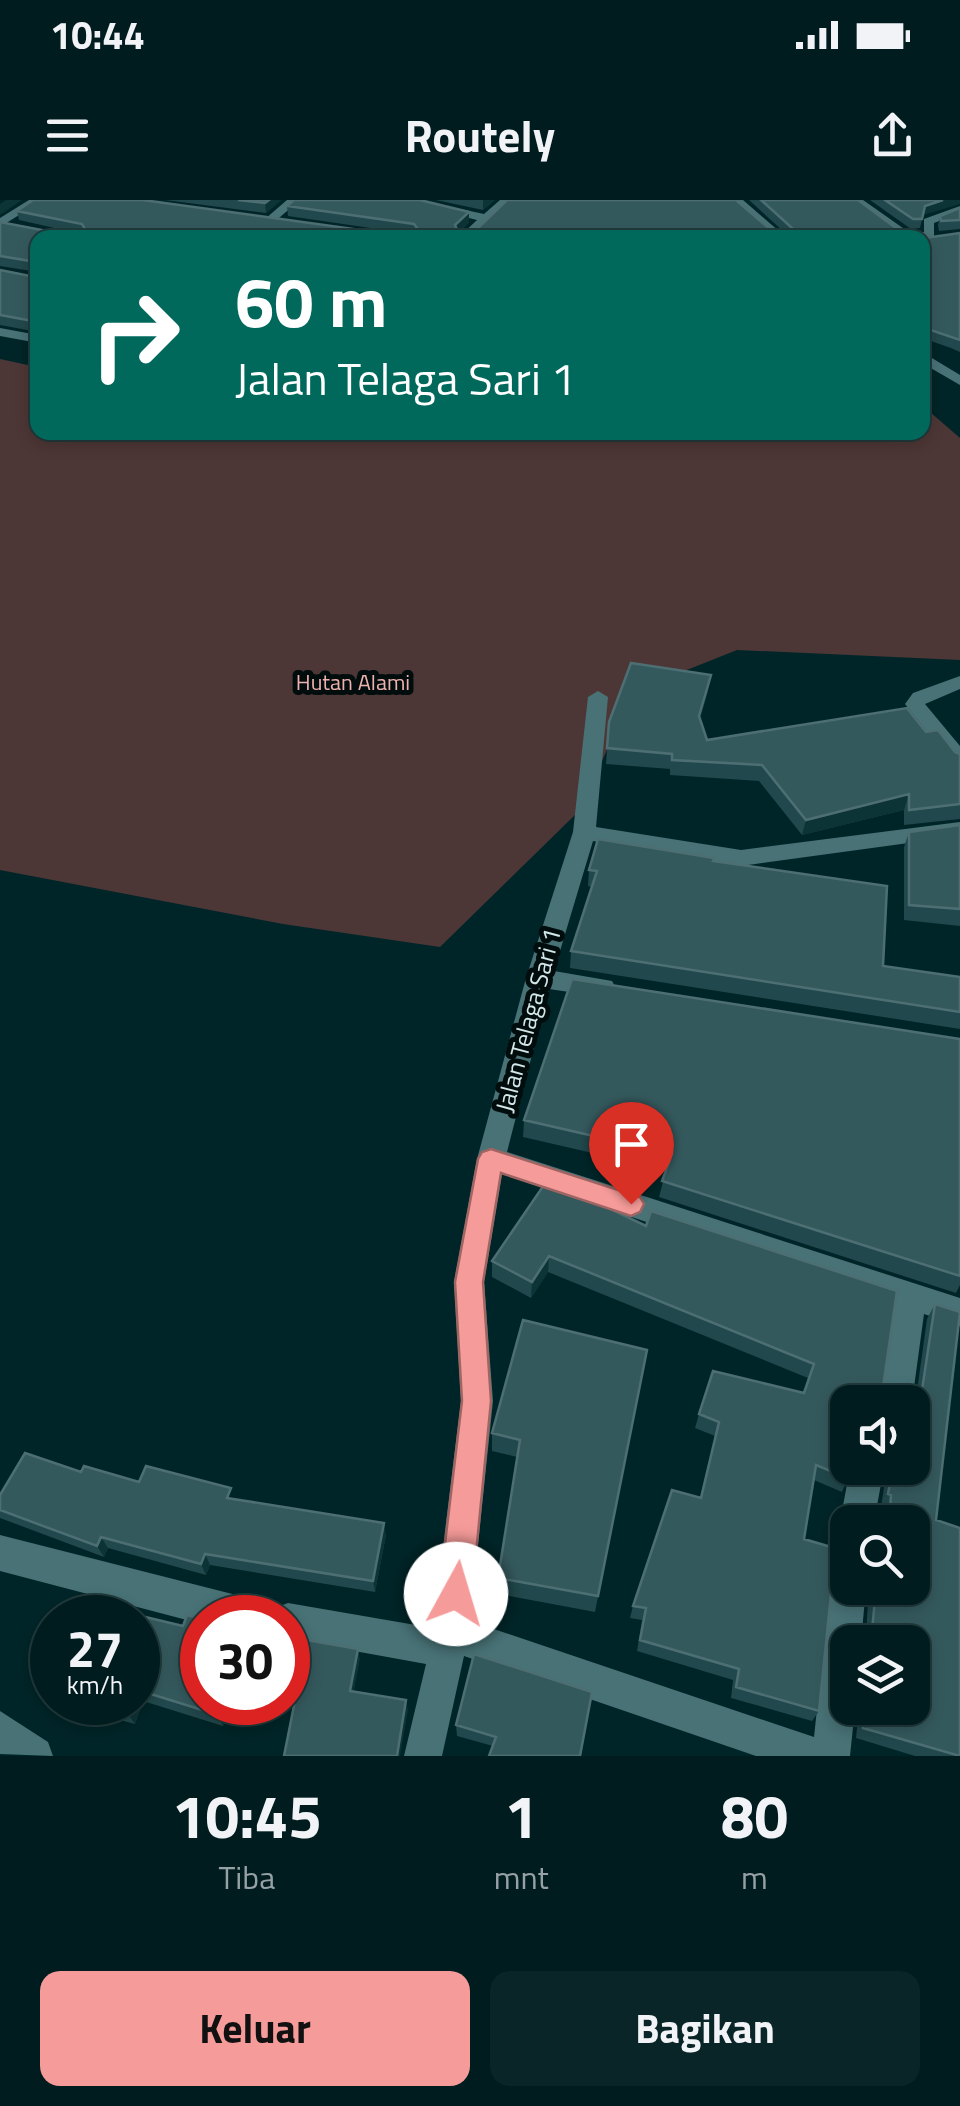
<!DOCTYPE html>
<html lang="id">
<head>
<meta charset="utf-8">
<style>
	:root { --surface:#001c1e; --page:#0a2527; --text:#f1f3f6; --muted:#95a1a4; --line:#223a3c; --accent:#f59b99 }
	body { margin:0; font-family:"Titillium Web",sans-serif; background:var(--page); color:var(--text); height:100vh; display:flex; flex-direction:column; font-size:38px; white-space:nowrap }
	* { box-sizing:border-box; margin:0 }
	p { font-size:32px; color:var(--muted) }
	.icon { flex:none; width:55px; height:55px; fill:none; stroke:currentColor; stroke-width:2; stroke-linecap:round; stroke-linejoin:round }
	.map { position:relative; height:1556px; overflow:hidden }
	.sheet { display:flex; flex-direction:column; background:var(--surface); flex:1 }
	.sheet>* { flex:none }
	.banner { position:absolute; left:30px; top:30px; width:900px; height:210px; border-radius:20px; box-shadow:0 5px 15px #0003,0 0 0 2px var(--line); background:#00695c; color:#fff; overflow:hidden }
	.tools { position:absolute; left:830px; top:1185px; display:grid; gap:20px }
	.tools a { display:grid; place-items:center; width:100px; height:100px; border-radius:20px; background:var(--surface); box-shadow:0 5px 15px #0003,0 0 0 2px var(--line); font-size:50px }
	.speed { position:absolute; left:30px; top:1395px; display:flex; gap:20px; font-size:50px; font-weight:700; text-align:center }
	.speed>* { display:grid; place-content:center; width:130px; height:130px; border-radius:50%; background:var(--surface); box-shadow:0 5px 15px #0003,0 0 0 2px var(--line); line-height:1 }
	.speed small { font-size:25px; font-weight:400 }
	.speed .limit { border:15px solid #d22; background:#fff; color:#111 }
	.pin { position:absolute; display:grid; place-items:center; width:85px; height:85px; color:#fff; margin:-102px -42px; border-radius:50% 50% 50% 0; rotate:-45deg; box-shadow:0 0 10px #0007 }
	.pin .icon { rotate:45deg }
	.me { position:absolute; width:110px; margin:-55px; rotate:6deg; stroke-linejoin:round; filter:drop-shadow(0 0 8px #0008) }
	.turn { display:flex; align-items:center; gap:35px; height:210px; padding:0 40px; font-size:45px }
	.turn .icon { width:130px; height:130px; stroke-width:2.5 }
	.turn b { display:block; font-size:70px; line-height:85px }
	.eta { display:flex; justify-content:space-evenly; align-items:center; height:170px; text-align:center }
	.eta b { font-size:60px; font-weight:700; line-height:70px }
	.cta { display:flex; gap:20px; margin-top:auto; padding:20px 40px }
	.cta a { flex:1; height:115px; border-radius:20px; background:var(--accent); color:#111; font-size:40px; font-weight:700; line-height:115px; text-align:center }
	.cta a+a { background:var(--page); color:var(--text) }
	.status { display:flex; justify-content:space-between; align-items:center; height:70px; padding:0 50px; background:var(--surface); direction:ltr }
	.status svg { height:28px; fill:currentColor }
	header { display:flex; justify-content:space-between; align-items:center; height:130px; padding:0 40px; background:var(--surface); font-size:45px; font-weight:700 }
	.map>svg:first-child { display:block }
	.green { fill:#4d3736 }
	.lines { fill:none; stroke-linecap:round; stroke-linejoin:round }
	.minor { fill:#487276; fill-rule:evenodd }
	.wall { fill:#21484c }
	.shaded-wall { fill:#0c3336 }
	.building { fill:#34595d; stroke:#4d6f73; stroke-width:2.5 }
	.route { fill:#f59b99; stroke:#9f6563; stroke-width:2.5 }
	.labels { text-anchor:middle; stroke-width:10; stroke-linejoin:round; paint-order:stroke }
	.far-park-label { font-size:22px; fill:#f0b0ae; stroke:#010c0d }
	.street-label { font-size:25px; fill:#d3e7e9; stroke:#010c0d }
</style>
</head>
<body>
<div class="status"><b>10:44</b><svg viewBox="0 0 49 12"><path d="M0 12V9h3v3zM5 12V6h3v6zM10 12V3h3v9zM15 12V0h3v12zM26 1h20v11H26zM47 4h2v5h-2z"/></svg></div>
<header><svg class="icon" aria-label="menu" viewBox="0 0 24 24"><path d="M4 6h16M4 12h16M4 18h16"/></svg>Routely<svg class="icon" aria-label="share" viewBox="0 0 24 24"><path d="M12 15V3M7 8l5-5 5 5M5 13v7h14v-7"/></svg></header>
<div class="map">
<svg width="960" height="1556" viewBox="0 0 960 1556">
	<rect width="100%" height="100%" fill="#002528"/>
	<!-- green -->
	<path class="green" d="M0,159L37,167L38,232H922L923,206L960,238V460L737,450L634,491L579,611L440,747L283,724L0,670Z"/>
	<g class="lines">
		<!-- minor -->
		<path class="minor" d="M29,0H43L0,27V18Z
			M287,0H300L273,23H265V19Z
			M397,0H418L484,14L500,0H513L472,38H458L477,20Z
			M730,0H743L787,38H773Z
			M850,0H863L910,33L924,32V19L960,6V13L934,23V38H900Z
			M0,128L38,135V143L0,136Z
			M922,152L960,175V185L922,163Z
			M960,476V489L925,504L960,546V567L953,565L905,504L913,493Z
			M598,491L608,497L596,627L741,650L960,622V636L741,666L593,641L554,771L612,781L616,788L612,795L603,797L549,789L507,952L960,1098V1126L924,1114L912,1202H880L894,1104L502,974L484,1082L493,1201L470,1421L814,1537L830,1388L835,1375L848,1370V1388H866L861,1442H848V1508H855L850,1556H756L464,1456L442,1556H404L426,1464L288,1439V1418H202V1424L0,1371V1335L280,1406L288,1403L433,1428L461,1201L454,1082L477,959L526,778L573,632L588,497Z
			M850,1268H884L874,1322H848V1335L840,1322Z
			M0,1511L48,1542L53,1556L0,1554Z"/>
	</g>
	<!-- wall -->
	<path class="wall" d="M165,0H281L266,13Z
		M436,0H495L483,10Z
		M749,0H858L900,31L925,38L960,33V152L951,148L922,138V38H38V72L0,66V22L52,32H72L19,20L17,11L375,32H398L288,16L287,6L469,22L459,32H784Z
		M870,0H960L923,15L920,28L911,29Z
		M960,8V29L939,31L938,25L940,16Z
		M0,70L35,77L38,75V132L0,125Z
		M708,491L700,519L707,540L926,532L960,554V619L904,625V610L802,635L759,581L670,575V569L606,564L609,522Z
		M960,625V726L904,720V647L909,632Z
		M713,661L883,766L960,777V829L570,768L571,751L592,687L588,686L589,670Z
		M960,839V1085L956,1093L659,997L666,970L523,937L524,920Z
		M548,979L883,1187L887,1191H917L927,1119L935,1104L936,1320L960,1556H915L856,1538L859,1508H857H912V1442H854L859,1434L866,1433L869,1388H912V1322H882L884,1308L881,1307L887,1268H912L848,1202V1278L842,1292L814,1280L804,1339L834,1372L819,1511L812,1521L731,1498L733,1480L637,1451L642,1420L630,1418L633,1406L700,1298L715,1236L695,1228L699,1214L803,1193L808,1178L548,1072L531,1098L492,1077V1061Z
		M647,1150L595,1412L498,1394V1378L517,1257L492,1251V1233Z
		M81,1272L234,1299L386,1335L375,1392L210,1365L206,1375L108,1348L104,1357L0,1318V1295Z
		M138,1418L202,1502H232L223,1526L143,1501L135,1524L63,1505L61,1502H138Z
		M592,1492L493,1546L457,1536L456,1525Z"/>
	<!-- shaded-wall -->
	<path class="shaded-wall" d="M6,0H22L0,15V4Z
		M269,0H281L266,13L265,3Z
		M483,0H495L483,10Z
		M943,0H960V4L923,15L925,6Z
		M469,12V22L455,35V25Z
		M711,475L708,491L697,531L699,516Z
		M909,594L904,610L802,635L806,620Z
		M549,1056L548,1072L531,1098L532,1082Z
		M384,1323L386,1335L375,1392L373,1381Z
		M101,1337L108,1348L104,1357L97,1346Z
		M205,1354L210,1365L206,1375L201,1364Z
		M848,1357L847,1367L832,1374L838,1361Z
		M358,1449L360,1459L352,1501L350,1491Z
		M138,1492L143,1501L135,1524L127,1513L131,1502H138Z
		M406,1500L408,1510L400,1556H397Z
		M222,1502H232L223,1526L218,1515Z"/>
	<!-- building -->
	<path class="building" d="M33,0H143L375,32H414L417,28L414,24L287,6L294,0H420L469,12L455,25L458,32L475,31L507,0H736L772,31L789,32L792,28L761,0H858L900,31L920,32L925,38L960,33V140L922,127V38H38V66L36,62L0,56V22L52,32H81L85,29L82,24L17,11Z
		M238,0H269L265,3Z
		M885,0H943L925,6L922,19H913Z
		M960,8V20L941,21L940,16Z
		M0,70L35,77L38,75V122L0,115Z
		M631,463L711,475L699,516L707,540L907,508L926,532L938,530L955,552L960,554V604L909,610V594L806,620L762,565L672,560V554L607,548L609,522Z
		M960,625V709L909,705V632Z
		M598,639L714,658L713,661L887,686L883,766L960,777V812L571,751L597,671L589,670Z
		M572,779L960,839V1076L662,981L672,954L524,920Z
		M548,979L646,1026L651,1011L897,1091L883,1187L887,1191L922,1190L935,1104L960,1112L936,1320L960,1328V1556L863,1528L866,1508H912V1442H859V1434L872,1431L876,1388H912V1322H889L891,1295L888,1294L893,1268H912V1202H848V1268H851L848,1278L816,1265L804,1339L848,1352V1357L838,1361L833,1375L819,1511L736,1487L739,1469L640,1440L646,1408L633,1406L672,1290L701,1298L719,1222L699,1214L713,1171L804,1193L814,1164L549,1056L532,1082L492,1061Z
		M523,1120L647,1150L598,1396L498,1378L520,1240L492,1233Z
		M25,1253L81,1272L84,1266L139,1282L146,1266L231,1288L227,1298L384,1323L373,1381L205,1354L201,1364L101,1337L97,1346L0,1310V1295Z
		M91,1404L183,1426L187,1415L202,1419V1502H222L218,1515L138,1490V1418H86Z
		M307,1440L358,1449L350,1491L406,1500L397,1556H284Z
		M474,1454L592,1492L580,1556H489L496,1537L456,1525Z
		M86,1502H131L127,1513Z"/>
	<!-- route -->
	<path class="route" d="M491,949L640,997L644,1004L640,1012L631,1016L501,973L483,1082L491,1201L472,1394L467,1406L456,1411L444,1406L439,1394L462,1201L455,1082L478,959L482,952Z"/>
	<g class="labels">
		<!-- far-park labels -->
		<g class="far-park-label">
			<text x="353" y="490">Hutan Alami</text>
		</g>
		<!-- street labels -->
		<g class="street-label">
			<text transform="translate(528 820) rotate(-75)" y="9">Jalan Telaga Sari 1</text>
		</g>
	</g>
</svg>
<div class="tools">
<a><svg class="icon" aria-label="sound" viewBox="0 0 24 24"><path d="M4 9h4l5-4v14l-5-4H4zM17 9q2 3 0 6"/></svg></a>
<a><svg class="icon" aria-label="search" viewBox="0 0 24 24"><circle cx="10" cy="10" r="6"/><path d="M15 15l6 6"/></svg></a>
<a><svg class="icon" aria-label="layers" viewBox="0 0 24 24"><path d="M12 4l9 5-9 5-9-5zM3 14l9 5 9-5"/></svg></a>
</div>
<div class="speed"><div>27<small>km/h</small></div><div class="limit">30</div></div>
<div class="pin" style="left:631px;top:1004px;background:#d93025"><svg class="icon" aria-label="arrive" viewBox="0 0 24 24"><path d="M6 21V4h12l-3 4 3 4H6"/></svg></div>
<svg class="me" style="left:456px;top:1394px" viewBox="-20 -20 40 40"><circle r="19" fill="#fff"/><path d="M0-13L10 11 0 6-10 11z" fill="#f59b99"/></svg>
<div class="banner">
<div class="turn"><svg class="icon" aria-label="right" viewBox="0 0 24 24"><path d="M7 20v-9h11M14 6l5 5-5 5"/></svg><div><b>60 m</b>Jalan Telaga Sari 1</div></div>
</div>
</div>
<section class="sheet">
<div class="eta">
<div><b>10:45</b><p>Tiba</p></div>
<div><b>1</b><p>mnt</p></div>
<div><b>80</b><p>m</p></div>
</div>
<div class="cta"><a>Keluar</a><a>Bagikan</a></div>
</section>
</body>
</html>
